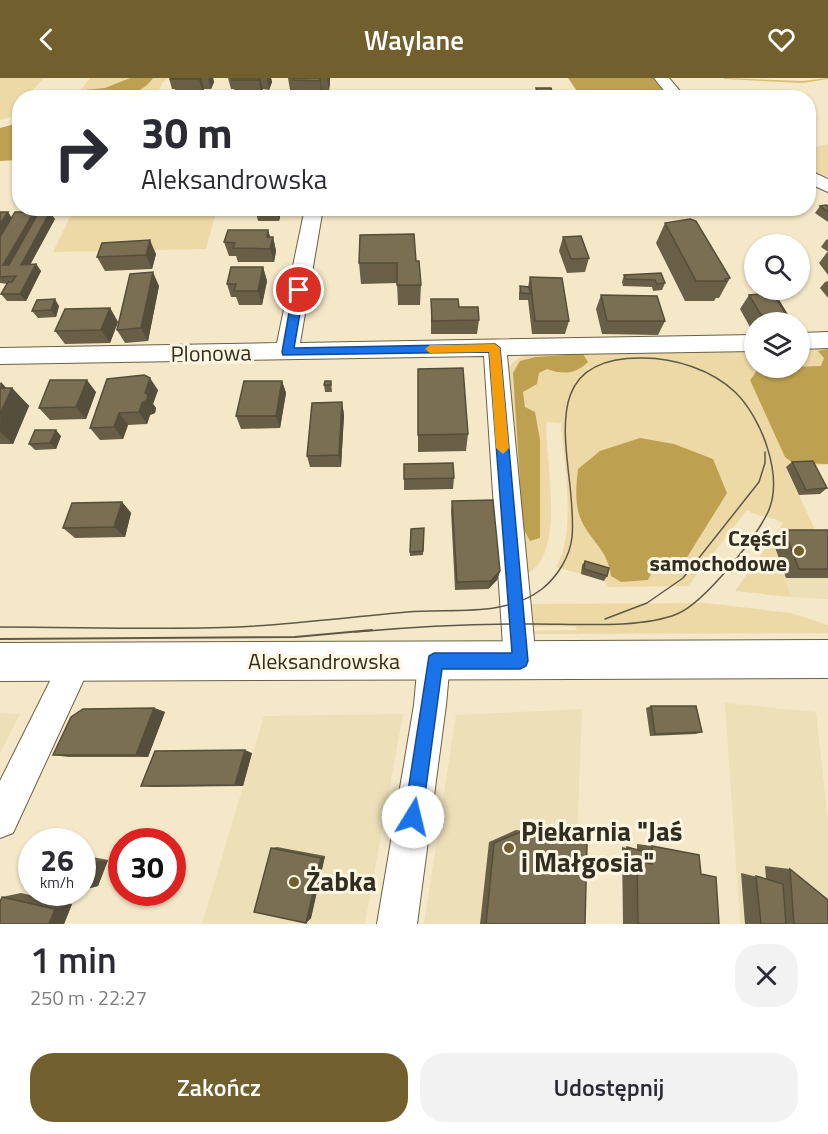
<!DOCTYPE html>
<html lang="pl">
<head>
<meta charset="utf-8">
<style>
	:root { --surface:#fff; --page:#f2f2f3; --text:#2b2b33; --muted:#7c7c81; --accent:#715f2d }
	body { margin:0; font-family:"Titillium Web",sans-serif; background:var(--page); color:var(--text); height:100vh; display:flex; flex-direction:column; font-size:22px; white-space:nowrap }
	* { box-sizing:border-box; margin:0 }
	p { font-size:20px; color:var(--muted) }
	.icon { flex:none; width:33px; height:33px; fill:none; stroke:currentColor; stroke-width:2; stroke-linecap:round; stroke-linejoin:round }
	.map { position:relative; height:846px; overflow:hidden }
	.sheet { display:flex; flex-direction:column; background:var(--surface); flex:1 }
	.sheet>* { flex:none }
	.top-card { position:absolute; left:12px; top:12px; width:804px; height:126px; border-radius:24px; box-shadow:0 2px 4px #0004; background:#fff; color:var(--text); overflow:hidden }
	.tools { position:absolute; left:744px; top:156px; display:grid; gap:12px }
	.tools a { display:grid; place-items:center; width:66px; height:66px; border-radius:50%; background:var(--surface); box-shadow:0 2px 4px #0004; font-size:30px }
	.speed { position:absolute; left:18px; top:750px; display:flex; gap:12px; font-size:30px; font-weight:700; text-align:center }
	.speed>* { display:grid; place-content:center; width:78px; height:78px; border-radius:50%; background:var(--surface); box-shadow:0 2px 4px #0004; line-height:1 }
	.speed small { font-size:15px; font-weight:400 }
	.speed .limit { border:9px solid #d22; background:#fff; color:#111 }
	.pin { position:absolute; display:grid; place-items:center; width:51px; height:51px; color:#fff; margin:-26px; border:3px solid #fff; border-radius:50%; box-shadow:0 2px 6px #0007 }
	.me { position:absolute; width:66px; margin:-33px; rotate:9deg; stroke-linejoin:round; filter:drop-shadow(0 0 4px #0008) }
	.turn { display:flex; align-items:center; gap:21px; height:126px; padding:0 30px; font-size:27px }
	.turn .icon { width:78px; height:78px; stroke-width:2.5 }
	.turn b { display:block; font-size:42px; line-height:51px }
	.round { display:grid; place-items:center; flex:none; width:63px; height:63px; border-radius:24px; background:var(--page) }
	.summary { display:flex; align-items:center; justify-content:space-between; height:102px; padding:0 30px }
	h1 { font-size:36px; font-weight:600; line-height:45px }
	.button { display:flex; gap:12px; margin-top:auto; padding:12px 30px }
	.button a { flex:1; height:69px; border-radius:24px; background:var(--accent); color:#fff; font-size:24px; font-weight:600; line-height:69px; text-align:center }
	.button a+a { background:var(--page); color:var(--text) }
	header { display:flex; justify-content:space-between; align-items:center; height:78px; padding:0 30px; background:var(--accent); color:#fff; font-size:27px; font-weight:600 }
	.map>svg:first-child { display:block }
	.built { fill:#eddfb8 }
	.green { fill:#ecd9a6 }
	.forest { fill:#bea051 }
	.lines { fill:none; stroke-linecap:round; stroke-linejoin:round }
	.stream { fill:#dcbe6f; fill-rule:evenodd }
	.street-casing { stroke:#6b6044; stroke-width:2 }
	.secondary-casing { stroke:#6b6044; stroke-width:2 }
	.street { fill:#fff; fill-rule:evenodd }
	.secondary { fill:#fff; fill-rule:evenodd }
	.tram-far1 { stroke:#5f5848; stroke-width:1.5 }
	.tram { stroke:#5f5848; stroke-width:2 }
	.wall { fill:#695f47 }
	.shaded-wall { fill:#554e3a }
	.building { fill:#7a6f53; stroke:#554e3a; stroke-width:1.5 }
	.route { fill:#1a73e8; stroke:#114b97; stroke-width:1.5 }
	.slow { fill:#f59e0b }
	.poi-dot { fill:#715f2d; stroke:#fdf6e3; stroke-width:2 }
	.labels { text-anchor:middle; stroke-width:6; stroke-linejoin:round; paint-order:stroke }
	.street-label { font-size:22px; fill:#322d21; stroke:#fdf6e3 }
	.poi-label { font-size:22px; font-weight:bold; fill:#322d21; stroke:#fdf6e3; text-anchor:end }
	.near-poi-label { font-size:27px; font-weight:bold; fill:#322d21; stroke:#fdf6e3; text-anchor:start }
</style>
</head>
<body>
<header><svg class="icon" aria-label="back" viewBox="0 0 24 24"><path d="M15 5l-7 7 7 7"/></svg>Waylane<svg class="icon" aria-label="heart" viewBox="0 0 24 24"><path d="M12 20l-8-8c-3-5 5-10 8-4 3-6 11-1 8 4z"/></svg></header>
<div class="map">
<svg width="828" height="846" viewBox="0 0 828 846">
	<rect width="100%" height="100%" fill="#f4e8c9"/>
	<!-- built -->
	<path class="built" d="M819,460L828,480V521L791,519L772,461Z
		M725,625L816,634L828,742V846H740Z
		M582,631L574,846H424L456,637Z
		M0,635L20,636L0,676Z
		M403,636L365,846H202L264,638Z"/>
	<!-- green -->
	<path class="green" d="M0,0H44L26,19L20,20C20,34 14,39 0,42Z
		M90,0H168L163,4L155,19L74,20Z
		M828,66V98L822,100L809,91L808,71Z
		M74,131H217L206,171L53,174Z
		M754,270V290H800V270H828V387L786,390L819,460L772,461L783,445C770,437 759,440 747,432L688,508L609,509L604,503L606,495L582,488L581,496L556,489C577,454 564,386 561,345L546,344C545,380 568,481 524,497L505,295C512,283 519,279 532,275Z
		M772,461L791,519L735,513Z
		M705,525L791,535L828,547V555L532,556L531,553L577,552L575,548L530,549L528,526Z"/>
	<!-- forest -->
	<path class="forest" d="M130,0H153C135,26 93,20 66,19L74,13L105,10Z
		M568,0H655L673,19H581Z
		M15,46H19V82L0,83V50Z
		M828,271V386L793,385L785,379L750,302L759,290L821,288L824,280L818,273Z
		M583,276L588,284C576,296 563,297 547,291L539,295L537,306L523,314L525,329L535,334L540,362V460L530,463L523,450L513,295L520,283L536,279Z
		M640,360L674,366L713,381L727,415L686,481L653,492L648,502L621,504L611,498C608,473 594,466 583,446C574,429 576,409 578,391L600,373Z"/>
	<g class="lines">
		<!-- stream -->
		<path class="stream" d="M723,0L802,3L828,0V1L802,5L725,1Z"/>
		<!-- street casing -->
		<g class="street-casing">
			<path id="street" d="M654,0H669L686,20H670Z
				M808,92L828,101V114L808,105Z
				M305,130H323L300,265L754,257V273L507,277L536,583L531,594L520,599L509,594L504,583L484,278L0,286V270L277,265Z
				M828,254V270L800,271V255Z
				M434,567L445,572L450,583L446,627L417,846H377L414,627L418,583L423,572Z
				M76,568L87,573L92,584L13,755L0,760V703L65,573Z"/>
		</g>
		<!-- secondary casing -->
		<g class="secondary-casing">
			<path id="secondary" d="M828,562V600L0,603V565Z"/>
		</g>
		<!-- street -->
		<use href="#street" class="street"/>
		<!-- secondary -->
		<use href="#secondary" class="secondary"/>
		<!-- tram-far1 -->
		<path class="tram-far1" d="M605,541L647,525L683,500L759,404L765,385V374
			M0,549C80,549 159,552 239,549C295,546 351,539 407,534C451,530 504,540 542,511C557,499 570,479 572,459C579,390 524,278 643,280C675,280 712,292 735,314C762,340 784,399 768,434C755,461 704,525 677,536C638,552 567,545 524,546C467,546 411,549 355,554"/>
		<!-- tram -->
		<path class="tram" d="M0,561L295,559L372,552"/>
	</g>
	<!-- wall -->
	<path class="wall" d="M169,0H213L214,4L211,11H204L203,15H176L175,11H172Z
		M228,0H271L272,4L269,12L263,11L261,16H235L234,11H231Z
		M288,0H330V5L329,12H322L321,16H295L294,12H290Z
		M536,10L554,19L574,20H536L535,17Z
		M820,128H828V144L815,135Z
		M255,130H282L279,143H258Z
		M0,134H8L12,140L34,134L36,139L55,141L30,187L36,186L41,193L26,223H7L1,216L8,206L0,205Z
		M665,145L730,200L719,220H716L714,223H685L656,165Z
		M268,152L270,159H273L276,173L274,184H238L236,178H229L224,164Z
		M563,159L589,180L585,194L567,195L559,173Z
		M828,161V173H827L821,169L826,162Z
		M828,173V197L819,185Z
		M156,176L152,191L105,193L97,179Z
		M416,183L421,207L420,227H398L397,205L361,206L359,185Z
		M263,189L267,203L262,227H239L236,219H231L227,206Z
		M661,195L665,205L662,212L653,213L652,209L623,208L622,204L624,197Z
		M530,199L569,243L565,256H532L528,222H519V215L520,208L528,209Z
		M828,203V220L820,210L825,204Z
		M159,208L148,263L125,265L117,252Z
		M601,217L665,243L658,257L602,256L596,231Z
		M749,217L778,223L790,241L788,244H754V250L751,251L740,231Z
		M431,221L459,229L479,242L477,256H431Z
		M59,228L56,239L38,240L32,233Z
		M110,230L118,244L110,265L65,266L55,253Z
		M418,291L468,356L466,373L418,374Z
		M282,303L286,315L280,350L241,351L236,338Z
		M331,303L332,314H325L324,307Z
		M0,304L6,310H12L29,328L13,366H0Z
		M158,312L153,326L156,330L155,335L150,337L147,346L128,347L123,361L100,362L90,350Z
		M96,314L86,341L50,342L39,330Z
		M342,324L344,337L341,389H310L307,378Z
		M61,358L56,371L35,372L29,366Z
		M792,384L827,410L820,416L799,417L786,389Z
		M404,386L454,400L453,411L404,412Z
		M452,423L500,493L497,502L488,511L455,512L451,433Z
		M122,424L131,435L125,459L75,460L63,450Z
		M424,450L423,477L410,478V474Z
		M784,452H828V500H786L772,461Z
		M585,483L607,498L604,503L581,496L582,487Z
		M651,628L702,654L696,656L650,658L646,630Z
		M154,630L165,634L148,679H68L53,677Z
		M252,675L243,708L153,709L141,708Z
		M516,752L523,753L585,846H480L489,764Z
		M637,766L652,768L701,796L719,846H623L622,769L637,772Z
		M277,769L325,778L311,840L306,845L271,770Z
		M82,777L108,782L98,808L82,812Z
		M765,788L790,791L828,846H745L741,795L766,801Z
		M21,815L72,826L64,846L2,819Z"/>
	<!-- shaded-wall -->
	<path class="shaded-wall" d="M199,0H201L204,11L203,15L199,1Z
		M208,0H213L214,4L211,11Z
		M259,0H260L263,11L261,16L259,2Z
		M267,0H271L272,4L269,12Z
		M320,0L322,12L321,16L320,3Z
		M327,0H330V5L329,12Z
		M276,130H282L279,143Z
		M8,134L12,141L0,161V146Z
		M34,134L38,141L8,194L3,187Z
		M50,134L55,141L26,194L21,187Z
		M268,152L272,165L273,159L276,173L274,184L267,159Z
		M150,162L156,176L152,191L146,177Z
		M36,186L41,193L26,223L20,216Z
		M263,189L267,203L262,227L258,213Z
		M153,194L159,208L148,263L141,250Z
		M55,221L59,228L56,239L51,232Z
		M110,230L118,244L110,265L101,252Z
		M150,300L158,312L153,326L156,330L155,335L150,337L147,346L139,334Z
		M87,302L96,314L86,341L76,329Z
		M282,303L286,315L280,350L276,338Z
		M1,304L10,314L12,310L29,328L13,366L0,354Z
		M342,324L344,337L341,389L339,377Z
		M119,335L128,347L123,361L114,349Z
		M56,352L61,358L56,371L50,365Z
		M122,424L131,435L125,459L114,449Z
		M500,493L497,502L488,511L491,503Z
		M154,630L165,634L148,679L136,677Z
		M245,672L252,675L243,708L235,707Z
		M325,778L311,840L306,845L321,780Z
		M172,780L177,782L172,793Z
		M108,782L98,808L83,812L94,784Z
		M72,826L64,846H49L55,831Z"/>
	<!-- building -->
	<path class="building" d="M172,0H199V1H171Z
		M232,0H259V2H232Z
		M293,0H320V3L293,2Z
		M536,10H551L554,20H539Z
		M452,15V20H430V16Z
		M510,17L532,19V20H511Z
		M826,127L828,128V134L820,128Z
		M0,134H8L0,146Z
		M15,134H34L3,187H9L39,134H50L21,187L36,186L20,216H1L8,204H12L16,198L0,199V159Z
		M690,141L696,143L730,200L725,201L726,203H696L665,145Z
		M228,152H268L267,159H273L270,171L233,170L235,165L224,164Z
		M414,156L416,183H419L421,207H397V185H359L360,157Z
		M581,158L589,180L571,181L563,159Z
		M150,162L146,177L97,179L102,165Z
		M231,189H263L258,213H234L236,206H227Z
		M153,194L141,250L117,252L130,196Z
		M661,195L665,205L657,206L655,202L626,201L624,197Z
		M530,199L562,200L569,243H535Z
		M520,208L529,209L530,216L521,215Z
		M773,215L785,235L761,237L749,217Z
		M601,217L657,218L665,243H607Z
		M55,221L51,232L32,233L37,222Z
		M431,221H458L459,229H478L479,242L432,243Z
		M778,223H779L790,241L780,242L785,235Z
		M110,230L101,252L55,253L65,231Z
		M463,290L468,356L418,357V291Z
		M144,297L150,300L145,315L148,317L147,322L142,325L139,334L119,335L114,349L90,350L107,301Z
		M50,302H87L76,329L39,330Z
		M244,303H282L276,338H236Z
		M325,303H331V307H324Z
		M0,310H12L0,336Z
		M342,324L339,377L307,378L312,325Z
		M35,352H56L50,365L29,366Z
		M813,383L827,410L806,412L792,384Z
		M453,385L454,400L404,401V386Z
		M493,422L500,493L491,503L457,504L452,423Z
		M122,424L114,449L63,450L72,425Z
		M424,450L423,473L410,474L411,451Z
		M784,452H828V491H799Z
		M585,483L609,490L607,498L584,491Z
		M651,628H696L702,654L655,656Z
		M154,630L136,677H53L71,639L83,631Z
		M245,672L235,707L141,708L155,673Z
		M523,753L587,766L585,846H486L494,765Z
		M652,768L699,777L701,796L716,799L719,846H638L637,783L652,786Z
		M627,769L642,773V784L627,781Z
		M271,770L321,780L306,845L254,834Z
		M122,779V787L118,786Z
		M32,782V800L24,798Z
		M82,782L94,784L83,812H82Z
		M790,791L828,822V846H794Z
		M756,798L783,806L786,846H761Z
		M2,819L55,831L49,846H0V824Z"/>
	<!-- route -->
	<path class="route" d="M299,209L304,212L294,270L495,266L500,270L528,583L526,588L520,591H442L422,739L420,745L413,748L407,745L404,739L429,578L434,575H512L489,274L283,277L282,274L293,212Z"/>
	<!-- slow -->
	<path class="slow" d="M495,266L500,270L509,370L503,376L496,370L489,274L430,275L425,271L430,267Z"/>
	<!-- markers -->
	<g class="poi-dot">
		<circle cx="799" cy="473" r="6"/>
		<circle cx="509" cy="770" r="6"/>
		<circle cx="294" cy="804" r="6"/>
	</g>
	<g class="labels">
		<!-- street labels -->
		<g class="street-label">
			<text transform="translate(211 275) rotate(-1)" y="8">Plonowa</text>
			<text x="324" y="591">Aleksandrowska</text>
		</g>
		<!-- poi labels -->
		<g class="poi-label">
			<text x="787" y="468">Części<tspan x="787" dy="25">samochodowe</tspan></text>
		</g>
		<!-- near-poi labels -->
		<g class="near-poi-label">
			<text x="521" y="763">Piekarnia "Jaś<tspan x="521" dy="31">i Małgosia"</tspan></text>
			<text x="306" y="813">Żabka</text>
		</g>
	</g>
</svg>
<div class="tools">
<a><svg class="icon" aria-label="search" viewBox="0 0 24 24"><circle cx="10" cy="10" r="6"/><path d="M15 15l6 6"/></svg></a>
<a><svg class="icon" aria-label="layers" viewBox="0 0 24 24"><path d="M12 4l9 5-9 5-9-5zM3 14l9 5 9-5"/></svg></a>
</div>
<div class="speed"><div>26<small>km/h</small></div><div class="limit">30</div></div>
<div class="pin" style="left:299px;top:212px;background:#d93025"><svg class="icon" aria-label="arrive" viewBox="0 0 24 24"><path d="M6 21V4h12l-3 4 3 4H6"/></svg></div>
<svg class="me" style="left:413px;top:739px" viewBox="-20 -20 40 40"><circle r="19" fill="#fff"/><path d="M0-13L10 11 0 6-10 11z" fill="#1a73e8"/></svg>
<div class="top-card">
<div class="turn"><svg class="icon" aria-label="right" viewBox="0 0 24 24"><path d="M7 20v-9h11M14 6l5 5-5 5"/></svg><div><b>30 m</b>Aleksandrowska</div></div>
</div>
</div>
<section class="sheet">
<div class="summary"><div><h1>1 min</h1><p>250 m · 22:27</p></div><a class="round"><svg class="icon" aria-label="close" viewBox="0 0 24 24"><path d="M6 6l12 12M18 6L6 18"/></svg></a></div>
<div class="button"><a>Zakończ</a><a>Udostępnij</a></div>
</section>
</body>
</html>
